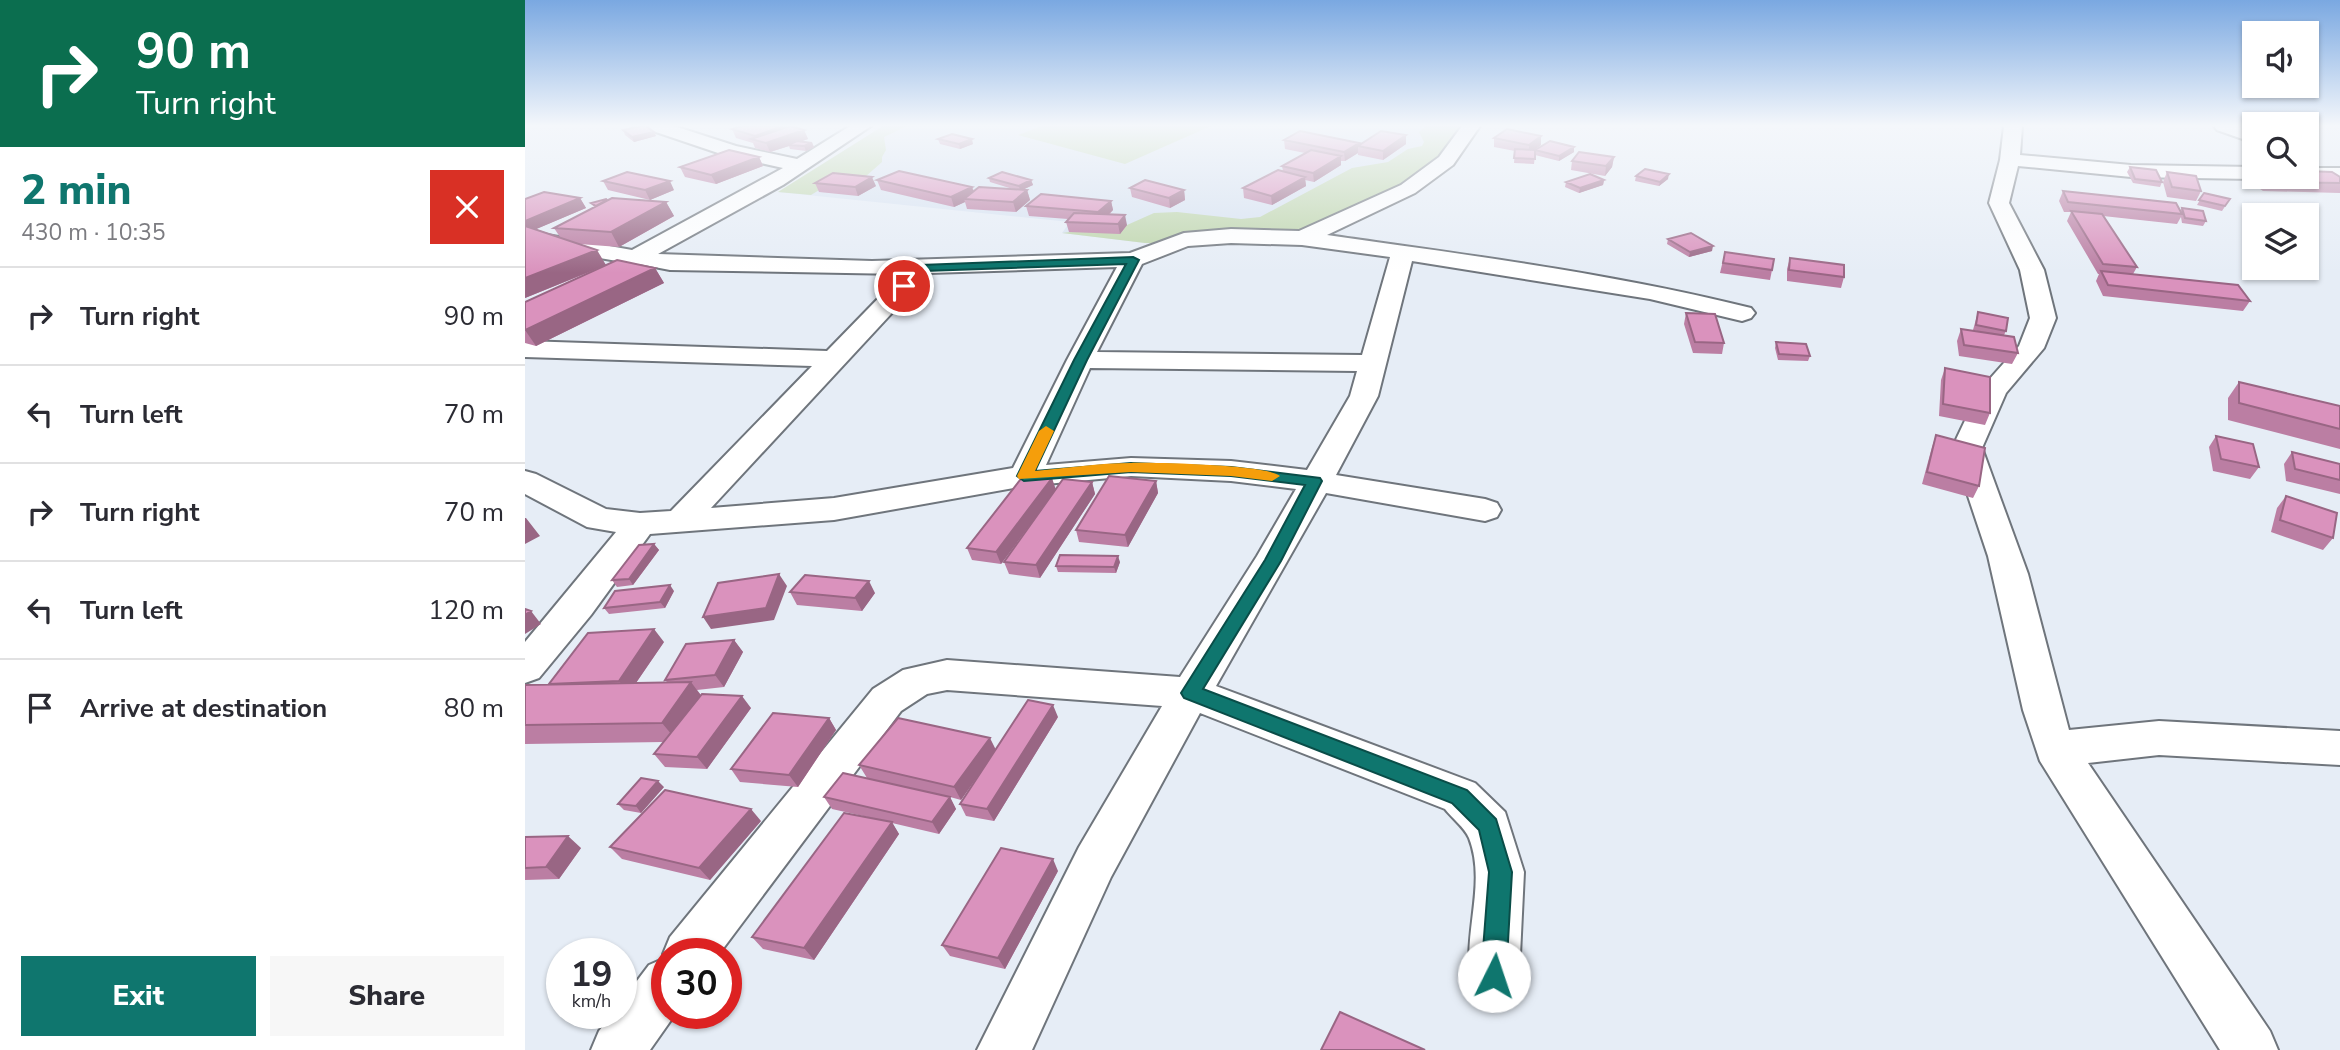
<!DOCTYPE html>
<html lang="en">
<head>
<meta charset="utf-8">
<style>
	:root { --surface:#fff; --page:#f7f7f7; --text:#2b2b33; --muted:#7c7c81; --line:#e1e1e2; --accent:#0f766e }
	body { margin:0; font-family:"Nunito Sans",sans-serif; background:var(--page); color:var(--text); height:100vh; display:flex; flex-direction:column; font-size:26px; white-space:nowrap }
	* { box-sizing:border-box; margin:0 }
	p { font-size:23px; color:var(--muted) }
	.icon { flex:none; width:38px; height:38px; fill:none; stroke:currentColor; stroke-width:2; stroke-linecap:round; stroke-linejoin:round }
	.map { position:relative; flex:1; overflow:hidden }
	.panel { display:flex; flex-direction:column; background:var(--surface); width:525px }
	.panel>* { flex:none }
	.top-card { background:#0b6e4f; color:#fff; overflow:hidden }
	.tools { position:absolute; left:1717px; top:21px; display:grid; gap:14px }
	.tools a { display:grid; place-items:center; width:77px; height:77px; border-radius:0px; background:var(--surface); box-shadow:0 2px 5px #0004; font-size:35px }
	.speed { position:absolute; left:21px; top:938px; display:flex; gap:14px; font-size:35px; font-weight:700; text-align:center }
	.speed>* { display:grid; place-content:center; width:91px; height:91px; border-radius:50%; background:var(--surface); box-shadow:0 2px 5px #0004; line-height:1 }
	.speed small { font-size:18px; font-weight:400 }
	.speed .limit { border:10px solid #d22; background:#fff; color:#111 }
	.pin { position:absolute; display:grid; place-items:center; width:60px; height:60px; color:#fff; margin:-30px; border:4px solid #fff; border-radius:50%; box-shadow:0 2px 7px #0007 }
	.me { position:absolute; width:77px; margin:-38px; rotate:4deg; stroke-linejoin:round; filter:drop-shadow(0 0 5px #0008) }
	.turn { display:flex; align-items:center; gap:24px; height:147px; padding:0 21px; font-size:32px }
	.turn .icon { width:91px; height:91px; stroke-width:2.5 }
	.turn b { display:block; font-size:49px; line-height:60px }
	.round { display:grid; place-items:center; flex:none; width:74px; height:74px; border-radius:0px; background:var(--page) }
	.headline { display:flex; align-items:center; justify-content:space-between; height:119px; padding:0 21px }
	h1 { font-size:42px; font-weight:800; line-height:52px; color:var(--accent) }
	.primary-button { display:flex; gap:14px; margin-top:auto; padding:14px 21px }
	.primary-button a { flex:1; height:80px; border-radius:0px; background:var(--accent); color:#fff; font-size:28px; font-weight:800; line-height:80px; text-align:center }
	.primary-button a+a { background:var(--page); color:var(--text) }
	ul { padding:0; list-style:none }
	li { display:flex; align-items:center; gap:21px; height:98px; padding:0 21px; border-top:2px solid var(--line) }
	li div { flex:1 }
	li b { display:block; font-size:26px }
	li em { font-style:normal }
	main { display:flex; flex:1; min-height:0 }
	.map>svg:first-child { display:block }
	.built { fill:#d7e2f1 }
	.green { fill:#bed5ab }
	.lines { fill:none; stroke-linecap:round; stroke-linejoin:round }
	.minor-casing { stroke:#6f757c; stroke-width:4 }
	.minor { fill:#fff; fill-rule:evenodd }
	.wall { fill:#bb7ea3 }
	.shaded-wall { fill:#996684 }
	.building { fill:#da92bd; stroke:#996684; stroke-width:2 }
	.route { fill:#0f766e; stroke:#0a4d48; stroke-width:2 }
	.slow { fill:#f59e0b }
</style>
</head>
<body>
<main>
<section class="panel">
<div class="top-card">
<div class="turn"><svg class="icon" aria-label="right" viewBox="0 0 24 24"><path d="M7 20v-9h11M14 6l5 5-5 5"/></svg><div><b>90 m</b>Turn right</div></div>
</div>
<div class="headline"><div><h1>2 min</h1><p>430 m · 10:35</p></div><a class="round" style="background:#d93025;color:#fff"><svg class="icon" aria-label="close" viewBox="0 0 24 24"><path d="M6 6l12 12M18 6L6 18"/></svg></a></div>
<ul>
<li><svg class="icon" aria-label="right" viewBox="0 0 24 24"><path d="M7 20v-9h11M14 6l5 5-5 5"/></svg><div><b>Turn right</b></div><em>90 m</em></li>
<li><svg class="icon" aria-label="left" viewBox="0 0 24 24"><path d="M17 20v-9H6M10 6l-5 5 5 5"/></svg><div><b>Turn left</b></div><em>70 m</em></li>
<li><svg class="icon" aria-label="right" viewBox="0 0 24 24"><path d="M7 20v-9h11M14 6l5 5-5 5"/></svg><div><b>Turn right</b></div><em>70 m</em></li>
<li><svg class="icon" aria-label="left" viewBox="0 0 24 24"><path d="M17 20v-9H6M10 6l-5 5 5 5"/></svg><div><b>Turn left</b></div><em>120 m</em></li>
<li><svg class="icon" aria-label="arrive" viewBox="0 0 24 24"><path d="M6 21V4h12l-3 4 3 4H6"/></svg><div><b>Arrive at destination</b></div><em>80 m</em></li>
</ul>
<div class="primary-button"><a>Exit</a><a>Share</a></div>
</section>
<div class="map">
<svg width="1815" height="1050" viewBox="0 0 1815 1050">
	<rect width="100%" height="100%" fill="#e6edf6"/>
	<!-- built -->
	<path class="built" d="M358,126H941L742,245L620,243L537,233L545,222L253,192Z"/>
	<!-- green -->
	<path class="green" d="M358,126H382L359,137L361,150L357,157V162L340,177L299,187L286,195L253,192Z
		M517,126H686L600,164L493,135Z
		M901,126H941L917,162L887,185L766,243L742,245L620,243L537,233L602,225L629,213L652,212L716,219L735,217L827,168L863,162L883,149L897,146L899,142L894,132Z"/>
	<g class="lines">
		<!-- minor casing -->
		<g class="minor-casing">
			<path id="minor" d="M122,126H149L211,146L272,159L325,126H346L258,185L133,254L347,261L605,253L659,233L706,229L774,231L876,185L914,157L937,126H955L928,165L890,193L802,235C943,255 1086,273 1226,308L1230,313L1226,318L1217,321L1125,299L887,261L853,396L811,475L960,499L972,503L976,510L972,517L960,521L801,493L691,686L950,783L980,812L999,872L994,976L987,994L969,1001L951,994C931,945 964,889 944,838C940,828 927,818 920,809L675,713L586,877L507,1050H452L554,847L637,706L422,690L402,694L376,711L194,954H142V1013H151L125,1050H66L74,1031L88,1013H96V1002L124,965L140,958L138,954L145,937L348,689L378,670L422,660L655,677L732,556L771,489L706,481L606,476L500,486L309,520L125,534L66,615L14,678L0,683V642L91,532L62,527L0,494V471L11,474L81,509L115,513L146,511L287,366L0,357V341L302,351L377,274L145,270L114,264L103,268L95,266L92,261L0,245V231L107,250L258,168L199,155L125,130ZM706,243L777,245L865,257L837,355L572,352L617,264L663,246ZM592,267L542,360L488,468L309,498L186,508L404,273ZM565,368L832,371L825,396L782,470L706,461L606,458L521,465Z
				M1479,126H1497L1495,155L1606,165L1729,167V177H1736L1729,179L1606,177L1493,166L1484,203L1519,270L1531,318L1519,348L1481,393L1457,448L1503,574L1544,730L1634,721L1815,731V765L1634,755L1563,763L1745,1031L1753,1050H1695L1515,761L1498,710L1463,556L1427,448L1454,391L1494,346L1505,318L1495,270L1464,203L1475,160Z
				M1689,126H1714L1729,132V143L1692,130Z
				M1782,168H1815V180L1775,178L1782,177Z"/>
		</g>
		<!-- minor -->
		<use href="#minor" class="minor"/>
	</g>
	<!-- wall -->
	<path class="wall" d="M259,128L279,130L283,139L277,141L287,143L289,147L281,151L265,149L264,146L245,152L230,148L228,143L211,138L207,129Z
		M98,130L129,132L131,136L109,142L100,135Z
		M969,138L1016,145L1009,150L1049,152L1034,161L1010,155L1009,164L989,163L990,151L969,147Z
		M413,139L448,144L435,149L415,144Z
		M759,140L834,143V145L881,144L858,160L833,155V153L820,161H816V165L789,182L780,180L781,186L747,205L719,198L718,188L758,171L757,166L780,153L760,149Z
		M234,157L238,166L191,184L160,177L155,167Z
		M1089,157L1087,167L1080,176L1046,170L1047,161Z
		M1605,167L1637,182L1635,187L1608,183L1602,172Z
		M1727,170H1729V177H1815V193L1738,191L1722,180Z
		M1642,172L1676,191L1671,201L1642,197L1638,182Z
		M1111,176L1143,179L1134,186L1110,181Z
		M464,178L506,180L508,185L497,190H502L505,200L491,212L442,209L440,202L429,207L356,190L352,180L447,187L449,191L491,190L465,182Z
		M1079,180L1078,185L1054,193L1040,187L1041,182Z
		M78,181L149,190L125,200L83,190Z
		M290,183L351,186L333,196L294,192Z
		M605,188L659,190L660,200L645,208L607,197Z
		M1538,191L1655,211L1657,208L1681,221L1678,226L1657,223L1656,217L1652,224L1578,216L1612,267L1608,274L1725,301L1718,311L1578,296L1571,281L1574,274H1573L1542,221L1546,212H1539L1534,201Z
		M1679,193L1705,199L1697,211L1672,205Z
		M55,198L61,208L11,229L35,237L29,228L69,207L66,203L82,200L141,202L149,216L94,247L54,244L81,265L130,268L139,283L11,346L0,343V302L72,269L0,298V199Z
		M586,201L588,210L584,215L602,225L595,234L544,232L541,222L543,219L504,216L501,206Z
		M1143,239L1187,251L1164,257L1142,244Z
		M1200,252L1247,270L1245,280L1195,273Z
		M1265,258L1319,277L1316,288L1262,281V269Z
		M1453,312L1481,331L1479,335L1493,353L1487,364L1434,356L1432,341L1436,329L1460,333L1448,330Z
		M1161,313L1199,343L1197,354L1168,353L1159,324Z
		M1251,342L1285,356L1283,361L1253,360L1250,348Z
		M1420,368L1465,413L1460,425L1414,416L1416,380Z
		M1714,382L1815,406V449L1703,420V398Z
		M1411,435L1454,486L1448,498L1397,484L1407,447Z
		M1691,436L1734,467L1725,479L1688,471L1684,447Z
		M1767,452L1815,464V494L1761,481L1759,464Z
		M631,481L633,493L603,547L554,542L551,530Z
		M567,482L570,494L515,578L484,574L479,562L515,511L476,564L447,560L442,548L530,489Z
		M1761,496L1808,538L1798,550L1746,532L1752,508Z
		M129,544L134,550L108,585L92,587L87,580Z
		M595,562L591,573L533,572L531,566Z
		M149,591L140,608L84,614L79,608Z
		M265,592L350,593L337,611L272,605Z
		M209,640L218,652L199,687L172,690L176,695L226,708L182,769L140,767L129,754L139,742L0,744V685L24,684L139,642L111,683H143L140,680Z
		M533,717L469,821L441,816L435,804L454,774L436,800L425,797L431,809L414,834L367,823L374,834L289,960L238,949L227,937L356,820L307,809L299,797L342,778L334,765L471,749Z
		M304,718L311,730L273,787L215,782L206,769Z
		M139,787L116,813L99,810L93,804Z
		M236,821L185,880L97,859L85,847Z
		M0,837L56,848L34,879L0,880Z
		M533,871L480,969L425,956L417,945Z"/>
	<!-- shaded-wall -->
	<path class="shaded-wall" d="M258,126L262,135L232,140L230,136Z
		M279,130L283,139L266,145H263L264,146L245,152L241,143Z
		M129,132L131,136L109,142L107,137Z
		M881,135V144L858,160V151Z
		M1016,136V145L1004,154V145Z
		M447,139L448,144L435,149L434,144Z
		M287,143L289,147L281,151L279,146Z
		M834,143V147L833,146V153L820,161L819,152Z
		M1049,147V152L1034,161V156Z
		M816,156V165L789,182L788,173Z
		M234,157L238,166L191,184L186,175Z
		M1089,157L1087,167L1080,176L1081,166Z
		M1144,174L1143,179L1134,186L1135,182Z
		M347,177L351,186L333,196L330,187Z
		M780,177L781,186L747,205L746,196Z
		M506,180L508,185L495,191L494,186Z
		M1079,180L1078,185L1054,193L1055,188Z
		M145,181L149,190L125,200L120,190Z
		M447,187L450,197L439,199L440,202L429,207L426,197Z
		M502,190L505,200L491,212L488,202Z
		M659,190L660,200L645,208L644,198Z
		M55,198L61,208L2,233L0,229V221Z
		M586,201L588,210L575,222L573,212Z
		M141,202L149,216L94,247L86,232Z
		M600,215L602,225L595,234L593,224Z
		M1188,246L1187,251L1164,257L1165,252Z
		M72,250L81,265L0,298V278Z
		M130,268L139,283L11,346L0,330Z
		M527,478L531,490L476,564L471,552Z
		M631,481L633,493L603,547L600,535Z
		M567,482L570,494L515,578L511,565Z
		M0,518H1L15,536L0,544Z
		M129,544L134,550L108,585L104,579Z
		M593,556L595,562L591,573L589,567Z
		M254,574L262,586L249,620L186,629L178,617Z
		M344,581L350,593L337,611L330,598Z
		M145,585L149,591L140,608L135,602Z
		M6,611L16,624L0,634V615Z
		M129,629L139,642L104,693L94,681Z
		M209,640L218,652L199,687L190,675Z
		M166,682L180,701L152,741L137,723Z
		M217,696L226,708L182,769L172,757Z
		M528,705L533,717L469,821L462,809Z
		M304,718L311,730L273,787L264,775Z
		M465,738L471,750L436,800L429,787Z
		M133,781L139,787L116,813L111,806Z
		M425,797L431,809L414,834L407,822Z
		M226,809L236,821L185,880L174,868Z
		M367,822L374,834L289,960L279,948Z
		M43,836L56,848L34,879L21,867Z
		M528,859L533,871L480,969L473,958Z"/>
	<!-- building -->
	<path class="building" d="M116,126H121L129,132L107,137L98,130Z
		M217,126H258L230,136L207,129Z
		M265,126L279,130L241,143L226,139Z
		M982,129L1016,136L1004,145L969,138Z
		M775,131L834,143L819,152L759,140Z
		M856,131L881,135L858,151L833,146Z
		M427,134L447,139L434,144L413,139Z
		M272,141L287,143L279,146L263,145Z
		M1025,141L1049,147L1034,156L1010,150V159L989,158L990,149L1010,150Z
		M204,150L234,157L186,175L155,167Z
		M786,150L816,156L788,173L757,166Z
		M1054,152L1089,157L1081,166L1047,161Z
		M1605,167L1631,170L1637,182L1610,179Z
		M1120,169L1144,174L1135,182L1111,176Z
		M753,170L780,177L746,196L718,188Z
		M374,171L447,187L426,197L352,180Z
		M1782,171L1807,172L1815,177V183L1744,182L1737,177H1782Z
		M102,172L145,181L120,190L78,181Z
		M477,172L506,180L494,186L464,178Z
		M1642,172L1671,176L1676,191L1647,187Z
		M308,173L347,177L330,187L290,183Z
		M1065,174L1079,180L1055,188L1041,182Z
		M620,180L659,190L644,198L605,188Z
		M454,187L502,190L488,202L439,199Z
		M1538,191L1651,203L1657,214L1543,202Z
		M19,192L55,198L0,221V199Z
		M1679,193L1705,199L1700,206L1674,200Z
		M516,194L586,201L573,212L501,206Z
		M87,198L141,202L86,232L29,228Z
		M81,199L82,200L71,206L66,203Z
		M1657,208L1678,211L1681,221L1660,218Z
		M1546,211L1577,214L1612,267L1578,264Z
		M549,213L600,215L593,224L541,222Z
		M0,226L72,250L0,278Z
		M1166,233L1188,246L1165,252L1143,239Z
		M1200,252L1249,259L1247,270L1198,263Z
		M1265,258L1319,265V277L1264,270Z
		M92,260L130,268L0,330V302Z
		M1576,271L1713,285L1725,301L1583,285Z
		M1453,312L1483,318L1481,331L1451,325Z
		M1161,313L1190,314L1199,343L1170,342Z
		M1436,329L1489,337L1493,353L1439,345Z
		M1251,342L1281,344L1285,356L1254,354Z
		M1420,368L1465,377V413L1418,404Z
		M1714,382L1815,406V429L1714,403Z
		M1411,435L1460,448L1454,486L1402,472Z
		M1691,436L1728,444L1734,467L1696,459Z
		M1767,452L1815,464V480L1770,469Z
		M499,475L527,478L471,552L442,548Z
		M584,476L631,481L600,535L551,530Z
		M538,479L567,482L511,565L479,562Z
		M1761,496L1812,513L1808,538L1755,520Z
		M129,544L104,579L87,580L114,545Z
		M535,555L593,556L589,567L531,566Z
		M254,574L241,608L178,617L193,583Z
		M280,575L344,581L330,598L265,592Z
		M145,585L135,602L79,608L90,591Z
		M0,609L6,611L0,615Z
		M129,629L94,681L24,684L63,633Z
		M209,640L190,675L140,680L161,644Z
		M166,682L137,723L0,725V685Z
		M177,694L217,696L172,757L129,754Z
		M503,700L528,705L462,809L435,804Z
		M248,713L304,718L264,775L206,769Z
		M373,718L465,738L429,787L334,765Z
		M318,773L425,797L407,822L299,797Z
		M116,778L133,781L111,806L93,804Z
		M140,790L226,809L174,868L85,847Z
		M319,813L367,822L279,948L227,937Z
		M43,836L21,867L0,868V837Z
		M476,848L528,859L473,958L417,945Z
		M815,1012L900,1050H796Z"/>
	<!-- sky -->
	<linearGradient id="sky" x2="0" y2="1"><stop stop-color="#7aa8e1"/><stop offset="0.46" stop-color="#f4f7fb"/><stop offset="1" stop-color="#f4f7fb" stop-opacity="0"/></linearGradient>
	<rect width="1815" height="273" fill="url(#sky)"/>
	<!-- route -->
	<path class="route" d="M608,257L614,260L562,360L510,471L606,463L706,467L795,478L797,481L756,561L678,689L942,790L971,819L987,872L981,976L977,985L969,988L960,985L956,976L964,872L954,830L927,803L659,698L656,693L740,560L780,485L706,476L606,472L499,481L492,476L549,360L601,264L399,271L383,289L373,286L396,265Z"/>
	<!-- slow -->
	<path class="slow" d="M521,426L529,431L510,471C542,468 574,463 606,463C629,462 744,465 755,476L747,481L706,476L606,472L494,479L492,476L514,431Z"/>
</svg>
<div class="tools">
<a><svg class="icon" aria-label="sound" viewBox="0 0 24 24"><path d="M4 9h4l5-4v14l-5-4H4zM17 9q2 3 0 6"/></svg></a>
<a><svg class="icon" aria-label="search" viewBox="0 0 24 24"><circle cx="10" cy="10" r="6"/><path d="M15 15l6 6"/></svg></a>
<a><svg class="icon" aria-label="layers" viewBox="0 0 24 24"><path d="M12 4l9 5-9 5-9-5zM3 14l9 5 9-5"/></svg></a>
</div>
<div class="speed"><div>19<small>km/h</small></div><div class="limit">30</div></div>
<div class="pin" style="left:379px;top:286px;background:#d93025"><svg class="icon" aria-label="arrive" viewBox="0 0 24 24"><path d="M6 21V4h12l-3 4 3 4H6"/></svg></div>
<svg class="me" style="left:969px;top:976px" viewBox="-20 -20 40 40"><circle r="19" fill="#fff"/><path d="M0-13L10 11 0 6-10 11z" fill="#0f766e"/></svg>
</div>
</main>
</body>
</html>
